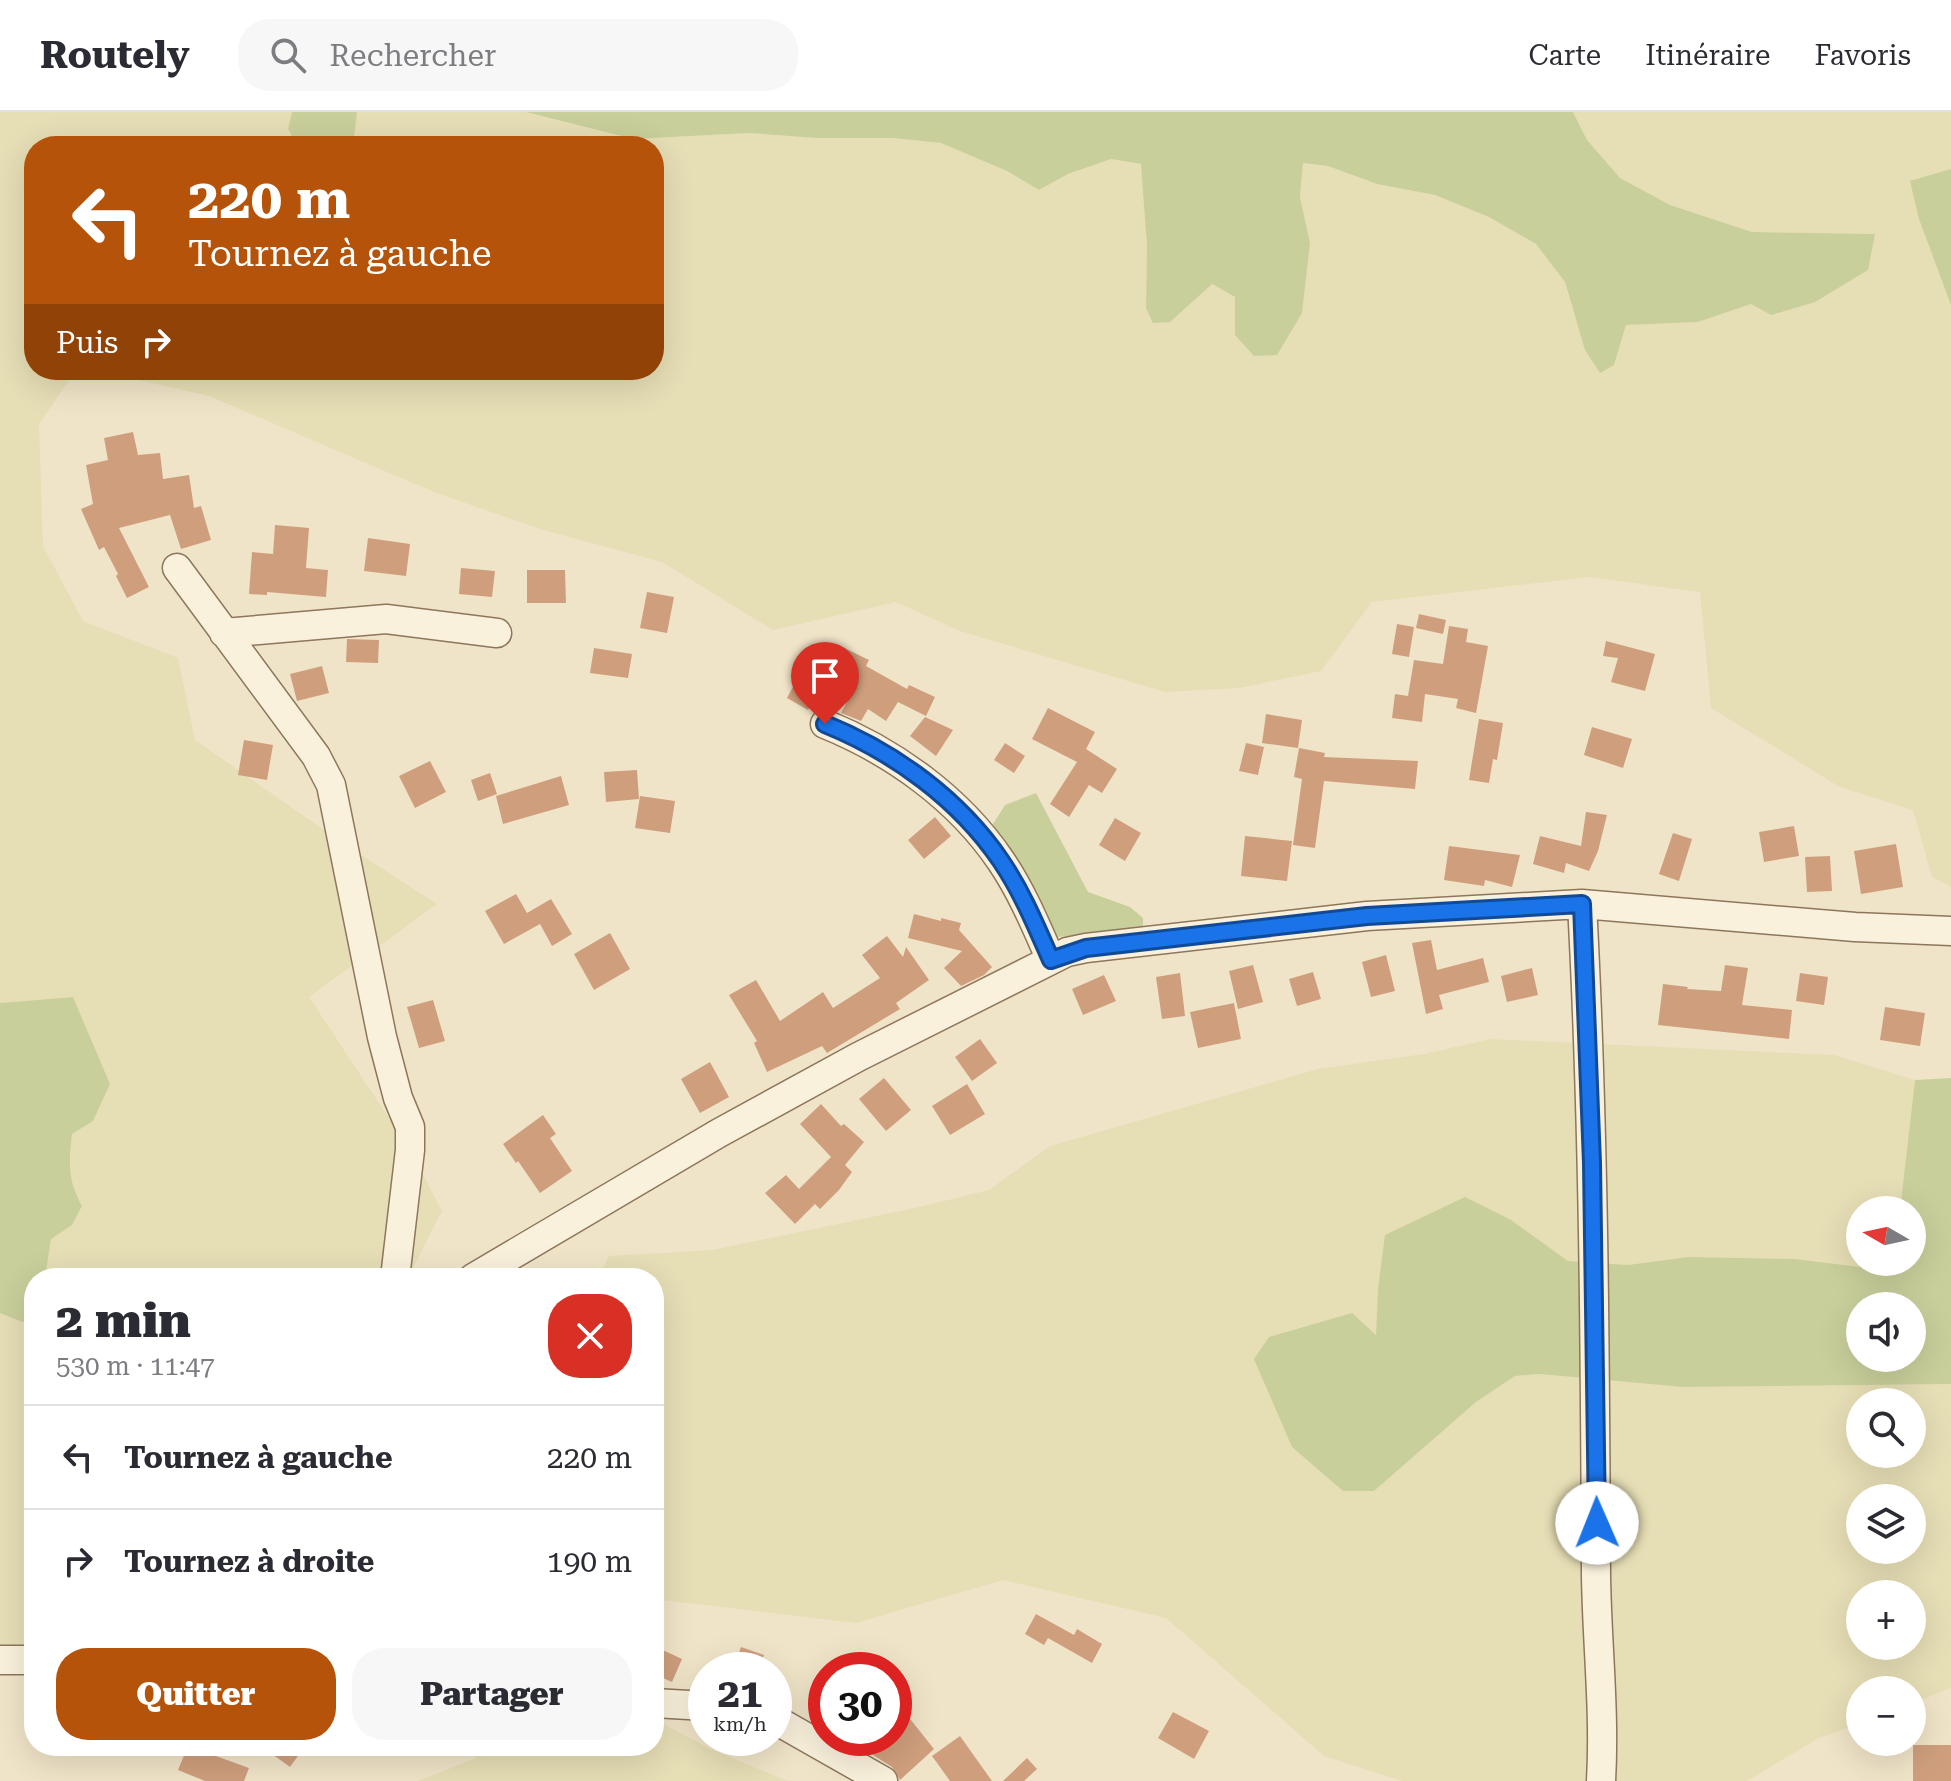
<!DOCTYPE html>
<html lang="fr">
<head>
<meta charset="utf-8">
<style>
	:root { --surface:#fff; --page:#f7f7f7; --text:#2b2b33; --muted:#7c7c81; --line:#e1e1e2; --accent:#b45309 }
	body { margin:0; font-family:"Roboto Serif",serif; background:var(--page); color:var(--text); height:100vh; display:flex; flex-direction:column; font-size:30px; white-space:nowrap }
	* { box-sizing:border-box; margin:0 }
	p { font-size:26px; color:var(--muted) }
	.icon { flex:none; width:44px; height:44px; fill:none; stroke:currentColor; stroke-width:2; stroke-linecap:round; stroke-linejoin:round }
	.map { position:relative; flex:1; overflow:hidden }
	.side { position:absolute; left:24px; top:1156px; width:640px; height:488px; display:flex; flex-direction:column; background:var(--surface); border-radius:32px; box-shadow:0 8px 32px #0002 }
	.side>* { flex:none }
	.banner { position:absolute; left:24px; top:24px; width:640px; height:244px; border-radius:32px; box-shadow:0 8px 32px #0002; background:#b45309; color:#fff; overflow:hidden }
	.needle { width:52px; rotate:279deg }
	.buttons { position:absolute; left:1846px; top:1084px; display:grid; gap:16px }
	.buttons a { display:grid; place-items:center; width:80px; height:80px; border-radius:50%; background:var(--surface); box-shadow:0 8px 32px #0002; font-size:40px }
	.speed { position:absolute; left:688px; top:1540px; display:flex; gap:16px; font-size:40px; font-weight:700; text-align:center }
	.speed>* { display:grid; place-content:center; width:104px; height:104px; border-radius:50%; background:var(--surface); box-shadow:0 8px 32px #0002; line-height:1 }
	.speed small { font-size:20px; font-weight:400 }
	.speed .limit { border:12px solid #d22; background:#fff; color:#111 }
	.pin { position:absolute; display:grid; place-items:center; width:68px; height:68px; color:#fff; margin:-82px -34px; border-radius:50% 50% 50% 0; rotate:-45deg; box-shadow:0 0 8px #0007 }
	.pin .icon { rotate:45deg }
	.me { position:absolute; width:88px; margin:-44px; rotate:359deg; stroke-linejoin:round; filter:drop-shadow(0 0 6px #0008) }
	.turn { display:flex; align-items:center; gap:28px; height:168px; padding:0 32px; font-size:36px }
	.turn .icon { width:104px; height:104px; stroke-width:2.5 }
	.turn b { display:block; font-size:56px; line-height:68px }
	.then { display:flex; align-items:center; height:76px; padding:0 32px; background:#0003; gap:16px; font-size:30px }
	.round { display:grid; place-items:center; flex:none; width:84px; height:84px; border-radius:32px; background:var(--page) }
	.headline { display:flex; align-items:center; justify-content:space-between; height:136px; padding:0 32px }
	h1 { font-size:48px; font-weight:800; line-height:60px }
	.cta { display:flex; gap:16px; margin-top:auto; padding:16px 32px }
	.cta a { flex:1; height:92px; border-radius:32px; background:var(--accent); color:#fff; font-size:32px; font-weight:800; line-height:92px; text-align:center }
	.cta a+a { background:var(--page); color:var(--text) }
	ul { padding:0; list-style:none }
	li { display:flex; align-items:center; gap:24px; height:104px; padding:0 32px; border-top:2px solid var(--line) }
	li div { flex:1 }
	li b { display:block; font-size:30px }
	li em { font-style:normal }
	header { display:flex; align-items:center; gap:48px; box-sizing:border-box; height:112px; padding:0 40px; background:var(--surface); border-bottom:2px solid var(--line) }
	header strong { font-size:38px }
	nav { display:flex; gap:44px; margin-inline-start:auto; font-size:28px }
	.search { width:560px; height:72px; background:var(--page); display:flex; align-items:center; gap:20px; box-sizing:border-box; padding:0 28px; border-radius:32px; color:var(--muted); font-size:30px }
	.map>svg:first-child { display:block }
	.farmland { fill:#e6deb5; fill-rule:evenodd }
	.green { fill:#c9cf9b; fill-rule:evenodd }
	.building { fill:#cf9f7d }
	.lines { fill:none; stroke-linecap:round; stroke-linejoin:round }
	.minor-casing { stroke:#8d765c; stroke-width:31 }
	.minor { stroke:#faf1dc; stroke-width:28 }
	.route-casing { stroke:#114b97; stroke-width:20 }
	.route { stroke:#1a73e8; stroke-width:14 }
</style>
</head>
<body>
<header>
<strong>Routely</strong>
<div class="search"><svg class="icon" aria-label="search" viewBox="0 0 24 24"><circle cx="10" cy="10" r="6"/><path d="M15 15l6 6"/></svg>Rechercher</div>
<nav><a>Carte</a><a>Itinéraire</a><a>Favoris</a></nav>
</header>
<div class="map">
<svg width="1951" height="1669" viewBox="0 0 1951 1669">
	<rect width="100%" height="100%" fill="#f0e4c8"/>
	<!-- farmland -->
	<path class="farmland" d="M0,0H292L288,18L297,34H34V258H76L39,312L43,434L83,509L178,546L195,628L344,732L437,792L309,885L410,1038L442,1099L408,1166H45L51,1127L72,1113L82,1094L72,1075L69,1053L72,1022L93,1009L110,972L73,885L0,891Z
		M357,0H526L633,27L749,21L816,26H893L941,31L1007,59L1039,78L1068,62L1111,47L1142,52L1147,134L1146,196L1170,209L1211,172L1235,185V223L1310,131L1300,85L1303,51L1328,54L1377,72L1435,83L1489,105L1536,132L1565,170L1574,203L1614,253L1626,213L1698,210L1751,192L1874,122L1752,120L1670,93L1620,67L1587,28L1573,0H1951V775L1932,765L1913,698L1840,675L1711,596L1700,480L1589,465L1372,490L1321,559L1239,576L1165,580L960,519L896,490L773,518L662,450L540,417L434,380L209,284L94,258H654V34H346L354,27Z
		M1491,927L1834,943L1915,968L1900,1098H1860V1150H1894L1893,1159L1795,1147L1688,1145L1628,1153L1568,1149L1511,1108L1378,1177L1376,1224L1292,1335L1343,1379H1374L1476,1290L1515,1264L1540,1262L1683,1275L1951,1272V1576L1912,1591V1578H1860V1611L1819,1626L1747,1669H1402L1324,1644L1166,1506L1003,1468L856,1511L654,1487V1166H598L609,1144L712,1138L915,1096L989,1078L1050,1034L1318,957L1424,942ZM1860,1290H1912V1342H1860ZM1860,1386H1912V1438H1860ZM1860,1482H1912V1534H1860Z
		M0,1201L22,1210L34,1208V1546L0,1538Z
		M654,1607L712,1638L788,1669H418L474,1647L487,1634H654Z"/>
	<!-- green -->
	<path class="green" d="M292,0H357L354,27L346,34H297L288,17Z
		M526,0H1573L1587,28L1620,66L1670,93L1752,120L1875,122L1868,158L1815,190L1771,203L1751,192L1698,210L1626,213L1614,253L1600,261L1585,238L1565,170L1536,132L1489,105L1435,83L1377,72L1328,54L1303,51L1300,85L1310,131L1302,201L1277,243L1254,244L1235,223V185L1212,172L1170,210L1153,211L1146,196L1147,134L1141,52L1111,47L1068,62L1039,78L1007,59L941,31L893,26H816L749,21L633,27Z
		M1951,57V193L1919,107L1910,69Z
		M1036,681L1088,780L1130,795L1143,806V819L1056,825L1014,766L993,712L1005,693Z
		M73,885L110,972L93,1009L72,1022C69,1052 67,1067 82,1094L72,1113L51,1127L45,1166H34V1208L22,1210L0,1201V891Z
		M1951,966V1272L1683,1275L1540,1262L1515,1264L1476,1290L1374,1379H1343L1292,1335L1254,1247L1269,1225L1352,1201L1376,1223L1378,1177L1385,1123L1465,1085L1511,1108L1568,1149L1628,1153L1688,1145L1795,1147L1893,1159L1894,1150H1912V1098H1900L1915,968ZM1860,1194H1912V1246H1860Z"/>
	<!-- building -->
	<path class="building" d="M133,320L138,343L160,341L163,367L189,363L194,396L201,394L211,428L181,437L170,403L119,416L149,475L127,486L116,464L118,462L104,435L99,438L81,397L93,392L86,353L108,348L104,326Z
		M275,413L309,416L306,456L328,458L326,485L267,480V483L249,482L252,440L273,442Z
		M368,426L410,432L406,464L364,459Z
		M461,456L495,459L492,485L459,482Z
		M527,458H565L566,491H527Z
		M647,480L674,485L667,521L640,516Z
		M1419,502L1446,508L1443,522L1416,516Z
		M1397,512L1414,515L1409,545L1392,542Z
		M1449,514L1468,517L1466,530L1488,534L1476,601L1456,596L1458,587L1425,582L1422,610L1392,606L1395,582L1408,584L1414,548L1443,552Z
		M347,527L379,528L378,551L346,550Z
		M1606,529L1655,542L1645,579L1611,570L1618,546L1603,544Z
		M838,533L869,548L866,554L907,577L909,573L935,585L926,604L898,590L886,609L868,597L861,609L841,601L855,576L825,562Z
		M594,536L632,542L628,566L590,561Z
		M322,554L329,581L297,589L290,562Z
		M803,556L824,568L808,598L787,586Z
		M1048,596L1095,620L1086,637L1117,657L1102,681L1089,673L1069,705L1050,692L1077,650L1032,627Z
		M1266,602L1302,608L1298,636L1262,631Z
		M925,605L953,618L936,644L910,624Z
		M1479,607L1503,611L1497,648L1493,647L1489,671L1469,668Z
		M1592,615L1632,627L1623,656L1584,643Z
		M244,628L273,633L267,668L238,663Z
		M1005,631L1025,644L1014,661L994,648Z
		M1246,631L1264,635L1258,663L1239,659Z
		M1299,636L1325,641L1324,645L1418,649L1415,677L1324,669L1315,736L1293,733L1302,667L1294,665Z
		M430,649L446,680L415,696L399,664Z
		M637,658L639,687L606,690L604,660Z
		M490,661L497,682L478,689L471,668Z
		M561,664L569,693L503,712L496,684Z
		M640,684L675,689L670,721L635,716Z
		M1586,700L1607,703L1598,739L1589,759L1566,751L1564,761L1533,752L1540,724L1581,734Z
		M935,705L951,724L924,747L908,728Z
		M1115,706L1141,721L1125,749L1099,733Z
		M1794,714L1799,744L1764,750L1759,720Z
		M1673,721L1692,727L1679,769L1659,762Z
		M1245,724L1292,729L1287,769L1241,764Z
		M1896,732L1903,775L1861,782L1854,739Z
		M1449,734L1520,743L1512,775L1485,768L1484,774L1444,768Z
		M1830,744L1832,779L1807,780L1805,745Z
		M516,782L527,801L551,787L572,822L552,834L540,812L504,832L485,799Z
		M914,802L941,809V806L961,811L959,818L992,855L984,863L961,874L944,856L962,839L908,826Z
		M610,821L630,857L594,878L574,842Z
		M887,824L903,845L906,835L929,868L896,891L900,897L827,941L822,934L767,960L754,931L757,929L729,883L756,868L780,909L823,880L833,896L880,866L862,843Z
		M1431,828L1437,858L1483,846L1489,870L1439,883L1443,897L1426,902L1412,831Z
		M1386,843L1395,879L1371,885L1362,850Z
		M1253,853L1263,890L1238,897L1229,859Z
		M1725,853L1748,856L1742,893L1792,898L1789,927L1658,913L1663,872L1688,875L1687,877L1721,879Z
		M1532,856L1538,883L1507,890L1501,864Z
		M1313,860L1321,887L1297,894L1289,867Z
		M1180,861L1185,904L1162,907L1156,865Z
		M1800,861L1828,865L1824,893L1796,889Z
		M1104,863L1116,889L1083,903L1072,877Z
		M433,888L445,929L419,936L407,895Z
		M1234,891L1241,927L1198,936L1190,900Z
		M1885,895L1925,901L1920,934L1880,928Z
		M980,927L997,951L972,969L955,945Z
		M710,950L729,985L700,1001L681,967Z
		M884,966L911,998L886,1019L859,987Z
		M967,972L985,1002L950,1023L932,994Z
		M821,992L841,1014L844,1012L864,1030L845,1053L852,1060L839,1078L820,1097L815,1092L795,1112L765,1081L786,1063L799,1077L831,1045L800,1012Z
		M543,1003L556,1022L550,1026L572,1059L540,1081L518,1049L516,1051L503,1032Z
		M1036,1502L1074,1523L1077,1517L1102,1532L1092,1551L1048,1526L1044,1533L1025,1522Z
		M654,1534L682,1547L672,1570L654,1562Z
		M741,1535L764,1543L759,1558H742L734,1555Z
		M903,1598L934,1637L900,1668L892,1655L859,1634L867,1626H894V1607Z
		M1173,1600L1209,1619L1194,1647L1158,1626Z
		M960,1624L992,1669H950L932,1644Z
		M1913,1633H1951V1669H1913Z
		M188,1634L249,1656L244,1669H205L178,1658Z
		M261,1634H305L290,1655Z
		M1027,1646L1037,1657L1024,1669H1003Z"/>
	<g class="lines">
		<!-- minor casing -->
		<g class="minor-casing">
			<path id="minor" d="M177,456L316,644L331,673L382,925L398,986L410,1015V1038L395,1166
				M224,521L386,507L497,521
				M825,612C894,640 959,687 1001,749C1022,780 1036,814 1051,848
				M1582,792C1594,1016 1595,1240 1596,1464C1597,1532 1605,1600 1601,1669
				M473,1166L719,1021L858,945L1067,840L1086,836L1367,804L1582,792L1855,815L1951,819
				M0,1548H34
				M654,1591L706,1594
				M774,1607L883,1669"/>
		</g>
		<!-- minor -->
		<use href="#minor" class="minor"/>
	</g>
	<g class="lines">
		<!-- route casing -->
		<g class="route-casing">
			<path id="route" d="M825,612C894,640 959,687 1001,749C1022,780 1036,814 1051,848L1086,836L1367,804L1582,792L1592,1051L1597,1411"/>
		</g>
		<!-- route -->
		<use href="#route" class="route"/>
	</g>
</svg>
<div class="buttons">
<a><svg class="needle" viewBox="-14 -14 28 28"><path d="M0-13l5 13h-10z" fill="#e53935"/><path d="M0 13l5-13h-10z" fill="#7c7c81"/></svg></a>
<a><svg class="icon" aria-label="sound" viewBox="0 0 24 24"><path d="M4 9h4l5-4v14l-5-4H4zM17 9q2 3 0 6"/></svg></a>
<a><svg class="icon" aria-label="search" viewBox="0 0 24 24"><circle cx="10" cy="10" r="6"/><path d="M15 15l6 6"/></svg></a>
<a><svg class="icon" aria-label="layers" viewBox="0 0 24 24"><path d="M12 4l9 5-9 5-9-5zM3 14l9 5 9-5"/></svg></a>
<a>+</a>
<a>−</a>
</div>
<div class="speed"><div>21<small>km/h</small></div><div class="limit">30</div></div>
<div class="pin" style="left:825px;top:612px;background:#d93025"><svg class="icon" aria-label="arrive" viewBox="0 0 24 24"><path d="M6 21V4h12l-3 4 3 4H6"/></svg></div>
<svg class="me" style="left:1597px;top:1411px" viewBox="-20 -20 40 40"><circle r="19" fill="#fff"/><path d="M0-13L10 11 0 6-10 11z" fill="#1a73e8"/></svg>
<div class="banner">
<div class="turn"><svg class="icon" aria-label="left" viewBox="0 0 24 24"><path d="M17 20v-9H6M10 6l-5 5 5 5"/></svg><div><b>220 m</b>Tournez à gauche</div></div>
<div class="then">Puis<svg class="icon" aria-label="right" viewBox="0 0 24 24"><path d="M7 20v-9h11M14 6l5 5-5 5"/></svg></div>
</div>
<section class="side">
<div class="headline"><div><h1>2 min</h1><p>530 m · 11:47</p></div><a class="round" style="background:#d93025;color:#fff"><svg class="icon" aria-label="close" viewBox="0 0 24 24"><path d="M6 6l12 12M18 6L6 18"/></svg></a></div>
<ul>
<li><svg class="icon" aria-label="left" viewBox="0 0 24 24"><path d="M17 20v-9H6M10 6l-5 5 5 5"/></svg><div><b>Tournez à gauche</b></div><em>220 m</em></li>
<li><svg class="icon" aria-label="right" viewBox="0 0 24 24"><path d="M7 20v-9h11M14 6l5 5-5 5"/></svg><div><b>Tournez à droite</b></div><em>190 m</em></li>
</ul>
<div class="cta"><a>Quitter</a><a>Partager</a></div>
</section>
</div>
</body>
</html>
